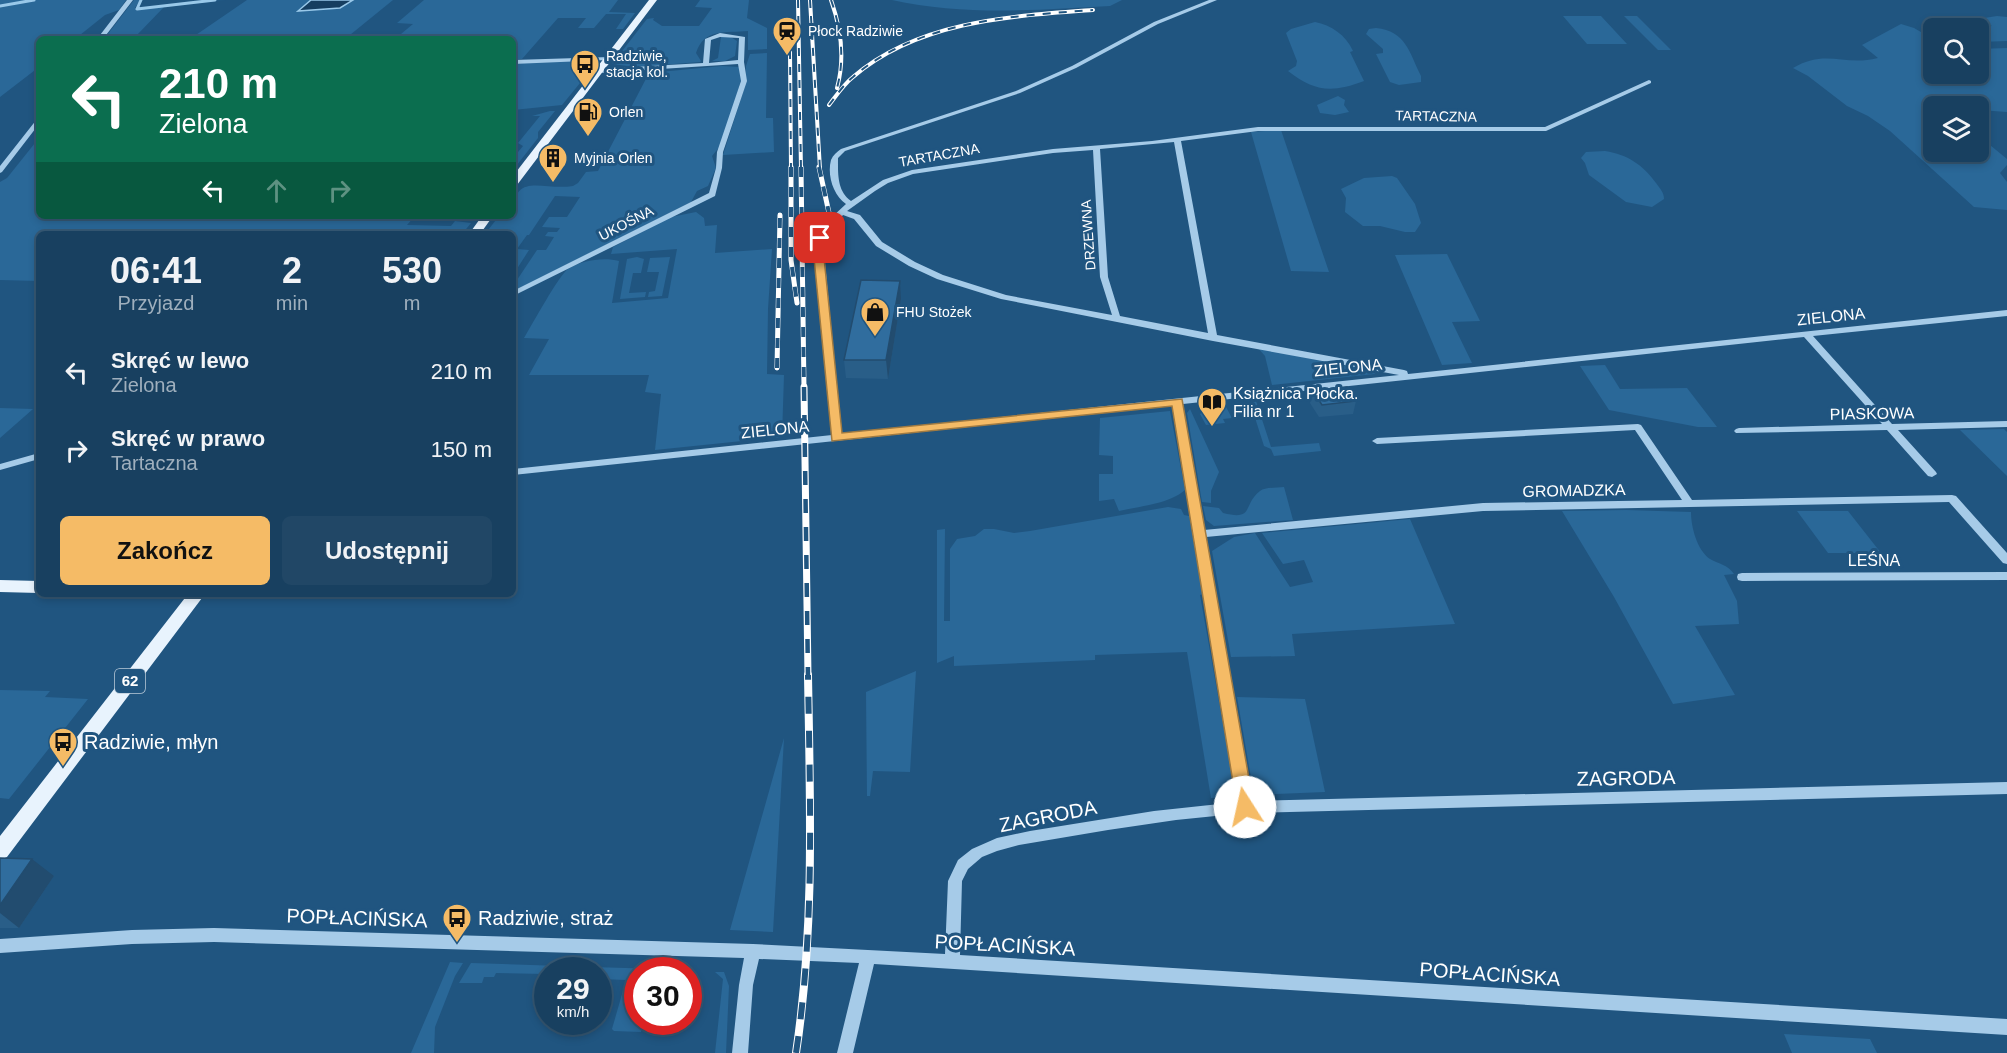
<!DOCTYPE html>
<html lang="pl">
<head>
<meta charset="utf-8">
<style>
	:root { --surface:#184060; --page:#214766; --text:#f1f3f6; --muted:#9fafbd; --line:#365975; --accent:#f5bb66 }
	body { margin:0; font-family:Arial,sans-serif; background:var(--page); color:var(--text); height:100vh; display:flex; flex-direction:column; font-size:22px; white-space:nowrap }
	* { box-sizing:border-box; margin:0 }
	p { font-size:20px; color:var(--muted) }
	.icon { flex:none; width:33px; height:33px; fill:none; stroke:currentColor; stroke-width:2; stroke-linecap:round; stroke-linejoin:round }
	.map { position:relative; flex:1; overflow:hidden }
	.details { position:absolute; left:36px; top:231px; width:480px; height:366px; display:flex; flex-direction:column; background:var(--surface); border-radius:9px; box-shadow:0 3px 9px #0003,0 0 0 2px var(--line) }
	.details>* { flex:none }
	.guide { position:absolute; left:36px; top:36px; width:480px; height:183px; border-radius:9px; box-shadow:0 3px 9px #0003,0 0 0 2px var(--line); background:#0b6e4f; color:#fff; overflow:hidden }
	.fabs { position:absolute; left:1923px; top:18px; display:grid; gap:12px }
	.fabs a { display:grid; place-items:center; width:66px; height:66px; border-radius:9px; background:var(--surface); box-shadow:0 3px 9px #0003,0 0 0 2px var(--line); font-size:30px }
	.speed { position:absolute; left:534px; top:957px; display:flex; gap:12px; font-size:30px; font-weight:700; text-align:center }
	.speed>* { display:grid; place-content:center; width:78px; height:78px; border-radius:50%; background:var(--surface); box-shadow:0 3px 9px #0003,0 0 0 2px var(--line); line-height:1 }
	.speed small { font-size:15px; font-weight:400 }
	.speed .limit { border:9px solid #d22; background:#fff; color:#111 }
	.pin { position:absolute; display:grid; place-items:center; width:51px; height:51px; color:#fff; margin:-26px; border-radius:12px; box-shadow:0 3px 9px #0006 }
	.me { position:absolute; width:66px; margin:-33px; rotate:350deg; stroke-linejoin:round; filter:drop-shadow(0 0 4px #0008) }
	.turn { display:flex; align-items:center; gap:21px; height:126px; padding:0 24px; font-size:27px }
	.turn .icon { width:78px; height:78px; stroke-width:2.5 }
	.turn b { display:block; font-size:42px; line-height:51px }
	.lanes { display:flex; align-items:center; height:57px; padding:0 24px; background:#0003; justify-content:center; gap:30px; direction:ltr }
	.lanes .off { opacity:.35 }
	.eta { display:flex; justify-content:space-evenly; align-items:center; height:102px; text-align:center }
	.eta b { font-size:36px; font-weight:800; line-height:42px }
	.button { display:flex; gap:12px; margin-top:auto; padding:12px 24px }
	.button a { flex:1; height:69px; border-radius:9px; background:var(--accent); color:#111; font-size:24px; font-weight:800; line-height:69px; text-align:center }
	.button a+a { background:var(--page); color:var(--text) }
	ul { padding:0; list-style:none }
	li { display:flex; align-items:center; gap:18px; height:78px; padding:0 24px }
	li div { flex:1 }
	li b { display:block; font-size:22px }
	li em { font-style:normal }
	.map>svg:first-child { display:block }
	.green { fill:#2a6898 }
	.water { fill:#163e60; stroke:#99c8e9; stroke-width:1.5 }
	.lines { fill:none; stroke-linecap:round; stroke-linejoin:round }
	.stream { stroke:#99c8e9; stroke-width:3 }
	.minor { fill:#a6cbe8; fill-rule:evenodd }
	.major { fill:#e8f3fd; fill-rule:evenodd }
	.rail-far3-casing { stroke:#fff; stroke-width:4 }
	.rail-far2-casing { stroke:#fff; stroke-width:5 }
	.rail-far1-casing { stroke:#fff; stroke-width:7 }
	.rail-casing { stroke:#fff; stroke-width:8 }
	.rail-far3 { stroke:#205580; stroke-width:2; stroke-dasharray:8; stroke-linecap:butt }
	.rail-far2 { stroke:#205580; stroke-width:4; stroke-dasharray:10; stroke-linecap:butt }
	.rail-far1 { stroke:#205580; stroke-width:4.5; stroke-dasharray:14; stroke-linecap:butt }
	.rail { stroke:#205580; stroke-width:6; stroke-dasharray:17; stroke-linecap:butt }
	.wall { fill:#295e88 }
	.shaded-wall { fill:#224c6f }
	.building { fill:#306d9e; stroke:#224c6f; stroke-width:1.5 }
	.route { fill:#f5bb66; stroke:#9f7a42; stroke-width:1.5 }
	.labels { text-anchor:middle; stroke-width:6; stroke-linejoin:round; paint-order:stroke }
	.far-poi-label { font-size:14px; fill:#fff; stroke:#205580; text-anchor:start }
	.far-street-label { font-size:14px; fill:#fff; stroke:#205580 }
	.shield { fill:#205580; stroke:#bcccd9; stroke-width:1.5 }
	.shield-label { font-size:15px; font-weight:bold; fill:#fff }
	.street-label { font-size:16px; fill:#fff; stroke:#205580 }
	.poi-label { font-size:16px; fill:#fff; stroke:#205580; text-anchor:start }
	.near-poi-label { font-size:20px; fill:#fff; stroke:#205580; text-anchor:start }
	.near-street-label { font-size:20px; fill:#fff; stroke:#205580 }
</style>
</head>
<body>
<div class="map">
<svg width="2007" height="1053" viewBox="0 0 2007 1053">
	<rect width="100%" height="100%" fill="#205580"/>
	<!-- green -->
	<path class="green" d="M0,0H126L119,10L105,15L75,39H39V67L0,97Z
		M134,0H140L135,8L226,0L164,7L136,36L104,39Z
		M247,0H393L345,39H190Z
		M424,0H618L609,12L635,13L623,29H616L626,14H606L594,28H578L586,18H558L522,59L513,60V39H395L413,24L397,23Z
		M700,0H749L747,18L767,28V49L748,50V31C726,33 704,28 696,53L701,61L700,62L635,67L612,64L647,19L654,18L653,20L662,26H699L712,8L695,7Z
		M892,0H1122L1110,6C1038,10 963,16 892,0Z
		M1563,16H1601L1627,44H1587Z
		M1624,16H1637L1671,50H1658Z
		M1997,16L2007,17V41L1979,42L1978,28L1931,30L1932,28L1992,26L1978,19Z
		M1315,22C1331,25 1346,35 1353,51L1350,52L1364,81C1332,93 1315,92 1288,71L1296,66L1297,61L1286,33L1291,29Z
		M1901,24L1914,28L1933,39L1934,74H1978L1979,49L2007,48V112L1979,110L1978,106H1958L1935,102L1934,106V152H1978L1979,136L2007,159V165L2000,173L2007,182V210L1974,207L1890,131L1868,116L1847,106L1808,76L1793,68C1827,48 1843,67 1878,58L1862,45Z
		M1376,28C1406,31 1409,52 1421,76V82L1399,85L1390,82L1376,54L1383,53V49L1366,34L1369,29Z
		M729,36L737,41L735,56L725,61H712L718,58L721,37Z
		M767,53L766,118H773L774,152L723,155L745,86L746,66L750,54Z
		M596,60L598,61L562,105L513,110V63Z
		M722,66L740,67L741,80L734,105L721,145L712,156L716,168L708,186L697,191L691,202L513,292V286L537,250H546L554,237L545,236L548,232H557L560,228L542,227L549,217H567L580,197L555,196L529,235H527L517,249L529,250L513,275V234H485L499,216H513C513,170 542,191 573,186L578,183L586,172L598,171L649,73Z
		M1338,96L1345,100L1344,105L1349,112L1335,115L1320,113L1317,105Z
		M550,111H555L538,132V138L513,170V158L523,146L518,143L540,116H532Z
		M1281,130L1329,272L1291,271L1251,132Z
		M39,138V216H415L407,225L451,226L455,221L471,223L462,234L355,231L352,234L103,232L39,234V281L0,280V182L7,178Z
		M1605,151C1628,155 1642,164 1656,183C1660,189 1664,192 1664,199L1652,207L1626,202L1589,175L1585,163L1581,158L1586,152Z
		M1392,176L1397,178L1415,204L1421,223L1415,232H1405L1380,226H1363L1345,212L1346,198L1341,189L1364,178Z
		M696,212L704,218L705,226L717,225L715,253L772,249L768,309L767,374L784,375L782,437L655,450L661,394L645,392L649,375H529L549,339L524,338C532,325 559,275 568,269C582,260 604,257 619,261L612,303L668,298L677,249L611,254L613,247L671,217Z
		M1447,254L1480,321L1452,322L1472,363L1442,365L1395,255Z
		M637,257L644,259L641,273H633L629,293L646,292L645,297L620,299L627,259Z
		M670,257L662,296L648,297L649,292L655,291L659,272H647L650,258Z
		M1258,348L1376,372L1374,374L1272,385L1265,356Z
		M1605,365L1620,389L1687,388L1717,427H1698L1609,410L1580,366Z
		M1256,401L1271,447L1319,443L1321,451L1274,456L1271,449L1264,446L1250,402Z
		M1226,407L1232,418L1223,419L1225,423L1206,425L1200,414L1205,410Z
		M0,408L33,409L0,438Z
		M1190,409L1219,472L1211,491V503L1202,502L1187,413Z
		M1170,411L1185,490C1169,504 1140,506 1119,511L1114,499L1099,501V474H1113V456L1099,455L1100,418Z
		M2004,429L2007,432V476L1960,430Z
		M1284,487L1293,520L1214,526L1206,520L1203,506L1219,508L1223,513C1255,521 1242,505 1260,491C1265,487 1277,488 1284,487Z
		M1168,507L1181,509L1184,515L1189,516L1203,594L1200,595L1234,786L1228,797L1211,798L1187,652L1095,655V660L954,666V656L937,663V530L945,529L944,621H950V549L957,539L975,536L984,529H994L1014,533L1030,531Z
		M1626,510L1691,512C1691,527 1697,550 1710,559C1719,564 1728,565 1734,574L1724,575L1737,601L1739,624L1695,626L1735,695L1673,704L1614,597L1562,511Z
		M1797,511H1848L1881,553H1828Z
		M1410,519L1455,624L1292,634L1295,656L1231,657L1212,551L1234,537L1255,533L1290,587L1313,582L1304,560L1283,564L1262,533Z
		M916,671L910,772L873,771L870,796H867L866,692Z
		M0,690L50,691L45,697L88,699L9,799L0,798Z
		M1237,697L1305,699L1325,792L1254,795Z
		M784,738L773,932L730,930Z
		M450,962L463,963L455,976L435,1027L434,1053H411Z
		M471,963L561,966L563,970H548L547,977H545L546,974L496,973L494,977H484L482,983H459Z
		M592,967L659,969L638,970V1022H644L641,1032L614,1031L612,1029L626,980L599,979L598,970H588Z
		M715,972H724L729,986L726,1053H715L723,979Z
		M1784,1034L1870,1039L1877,1053H1792Z"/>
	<!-- water -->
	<path class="water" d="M311,0H353L340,8L298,11Z"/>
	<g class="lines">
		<!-- stream -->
		<path class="stream" d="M141,0L137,9L215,0
			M0,6L34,0"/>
		<!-- minor -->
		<path class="minor" d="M127,0H133L103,39H97Z
			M1209,0H1217L1158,24L1076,68L1020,93L845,151L838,158C838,174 837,191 851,201L883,180L912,170L1053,149L1152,141L1258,127H1545L1649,80L1651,81V83L1546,131H1258L1181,141L1217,335L1404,370L1407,371L1408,374L2007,310V316L1813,336L1892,424L2007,421V427L1898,430L1936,472L1937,474L1932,477L1928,476L1887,430L1736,433L1734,431L1736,429L1739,428L1882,424L1804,337L1183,404L1204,530L1483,503L1682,500L1635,430L1377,444L1372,441L1377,438L1638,424L1641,425L1692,500L1952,495L1956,496L2007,553V564L2003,563L1949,502L1483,511L1206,537L1251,801L2007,782V794L1245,813L1176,820L1108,830L1019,845L997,851L982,857L968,869L962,881L960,955L2007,1019V1035L874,964L853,1053H837L859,963L759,959L753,985L748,1053H732L739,985L744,958L214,942L132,944L0,953V939L132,930L214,928L753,944L945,954L948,881L958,860L972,849L997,838L1030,831L1154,811L1238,802L1174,405L513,475V469L832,435L815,241L832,217L846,204C833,195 827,175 831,160C833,155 837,152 841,149L1016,91L1072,66L1154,22ZM1174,142L1208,333L1120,316L1108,277L1100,149ZM1093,150L1100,277L1112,315L1006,295L943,275L915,262L882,242L860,215L847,211L875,191L888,183L913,174L1053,153ZM843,215L854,219L876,246L909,266L937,279L1001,299L1213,341L1399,375L841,434L823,241L829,231Z
			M720,33L745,37L744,62L747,81L723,152L722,168L715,196L513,296V291L709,193L716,168L717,152L741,81L738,64L599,73L596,71L599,69L703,63L705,39ZM720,37L739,38L738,60L709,63L711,40Z
			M610,57V59L608,60L513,64V60Z
			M39,118V124L2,172L0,173V166L37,119Z
			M39,453V459L0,470V464Z
			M2007,572V580L1742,581L1738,580L1737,577L1738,574L1742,573Z"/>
		<!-- major -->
		<path class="major" d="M649,0H657L517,185L513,186V176Z
			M482,216H493L480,234H469Z
			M0,580L39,581V593L0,592Z
			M188,594H205L7,857L0,860V836Z"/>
		<!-- rail-far3 casing -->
		<g class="rail-far3-casing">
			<path id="rail-far3" d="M798,0L801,169
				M810,0L820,169
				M831,0C841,28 845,59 837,88
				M790,51L791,169
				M829,105C836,96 844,84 853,77C918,21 1011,16 1093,10"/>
		</g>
		<!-- rail-far2 casing -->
		<g class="rail-far2-casing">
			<path id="rail-far2" d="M791,167V260L797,303
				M801,167L804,389
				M819,167L829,213
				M777,368L780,215"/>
		</g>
		<!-- rail-far1 casing -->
		<g class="rail-far1-casing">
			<path id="rail-far1" d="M804,387L808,677"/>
		</g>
		<!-- rail casing -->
		<g class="rail-casing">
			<path id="rail" d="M796,1053C815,927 810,802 808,675"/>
		</g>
		<!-- rail-far3 -->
		<use href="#rail-far3" class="rail-far3"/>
		<!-- rail-far2 -->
		<use href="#rail-far2" class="rail-far2"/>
		<!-- rail-far1 -->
		<use href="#rail-far1" class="rail-far1"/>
		<!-- rail -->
		<use href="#rail" class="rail"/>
	</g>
	<!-- wall -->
	<path class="wall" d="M901,299L888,379L846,378L844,360Z
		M1313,391L1356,401L1353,414L1319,417L1310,403Z
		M0,858L54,876L19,928H0Z"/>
	<!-- shaded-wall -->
	<path class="shaded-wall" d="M900,281L901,299L888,379L886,360Z
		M32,859L54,876L19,928L0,913V905Z"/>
	<!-- building -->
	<path class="building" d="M861,280L900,281L886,360H844Z
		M1347,387L1356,401L1322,405L1313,391Z
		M0,858L32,859L0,905Z"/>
	<!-- route -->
	<path class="route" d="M817,235L825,238L823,248L842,433L1182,399L1254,807L1251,813L1245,815L1239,813L1237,807L1172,406L832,441L813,248Z"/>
	<!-- icons -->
	<defs>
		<g id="station-pin" transform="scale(1.5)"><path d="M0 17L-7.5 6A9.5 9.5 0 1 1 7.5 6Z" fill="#f5bb66" stroke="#205580"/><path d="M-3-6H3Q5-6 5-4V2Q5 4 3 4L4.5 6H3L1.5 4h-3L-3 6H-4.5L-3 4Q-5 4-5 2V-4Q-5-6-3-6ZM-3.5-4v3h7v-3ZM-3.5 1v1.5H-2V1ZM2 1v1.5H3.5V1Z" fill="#111"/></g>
		<g id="bus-pin" transform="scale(1.5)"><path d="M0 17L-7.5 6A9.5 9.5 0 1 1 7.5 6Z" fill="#f5bb66" stroke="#205580"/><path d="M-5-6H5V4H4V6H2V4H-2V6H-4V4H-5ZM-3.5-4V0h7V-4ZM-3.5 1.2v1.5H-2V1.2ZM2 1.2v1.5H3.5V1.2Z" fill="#111"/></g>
		<g id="fuel-pin" transform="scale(1.5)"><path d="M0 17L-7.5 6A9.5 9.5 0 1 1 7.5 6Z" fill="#f5bb66" stroke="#205580"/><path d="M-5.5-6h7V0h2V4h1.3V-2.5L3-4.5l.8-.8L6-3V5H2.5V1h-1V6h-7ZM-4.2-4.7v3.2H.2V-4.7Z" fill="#111"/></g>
		<g id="building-pin" transform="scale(1.5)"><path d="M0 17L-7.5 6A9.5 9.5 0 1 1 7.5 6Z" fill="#f5bb66" stroke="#205580"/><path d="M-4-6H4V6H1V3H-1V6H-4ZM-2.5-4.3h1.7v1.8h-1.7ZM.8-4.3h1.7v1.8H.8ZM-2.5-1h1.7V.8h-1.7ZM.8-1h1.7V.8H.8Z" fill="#111"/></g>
		<g id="shop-pin" transform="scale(1.5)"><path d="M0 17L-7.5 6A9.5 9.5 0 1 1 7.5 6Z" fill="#f5bb66" stroke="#205580"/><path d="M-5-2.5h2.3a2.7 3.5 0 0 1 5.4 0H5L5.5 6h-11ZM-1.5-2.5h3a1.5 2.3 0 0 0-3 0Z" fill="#111"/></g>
		<g id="library-pin" transform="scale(1.5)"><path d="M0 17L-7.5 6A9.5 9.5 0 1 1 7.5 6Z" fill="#f5bb66" stroke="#205580"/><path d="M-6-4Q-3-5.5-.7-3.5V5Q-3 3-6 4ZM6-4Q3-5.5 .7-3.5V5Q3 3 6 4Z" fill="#111"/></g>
	</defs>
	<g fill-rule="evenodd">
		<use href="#station-pin" x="787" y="31"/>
		<use href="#bus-pin" x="585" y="64"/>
		<use href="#fuel-pin" x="588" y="112"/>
		<use href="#building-pin" x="553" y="158"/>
		<use href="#shop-pin" x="875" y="312"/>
		<use href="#library-pin" x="1212" y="402"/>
		<use href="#bus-pin" x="63" y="742"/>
		<use href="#bus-pin" x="457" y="918"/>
	</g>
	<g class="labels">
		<!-- far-poi labels -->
		<g class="far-poi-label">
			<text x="808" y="36">Płock Radziwie</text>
			<text x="606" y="61">Radziwie,<tspan x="606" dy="16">stacja kol.</tspan></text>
			<text x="609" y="117">Orlen</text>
			<text x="574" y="163">Myjnia Orlen</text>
			<text x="896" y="317">FHU Stożek</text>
		</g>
		<!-- far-street labels -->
		<g class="far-street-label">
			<text transform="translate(1436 116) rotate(1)" y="5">TARTACZNA</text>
			<text transform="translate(939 155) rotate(-10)" y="5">TARTACZNA</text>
			<text transform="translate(626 223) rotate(-27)" y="5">UKOŚNA</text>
			<text transform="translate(1088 235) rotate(-94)" y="5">DRZEWNA</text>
		</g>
		<!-- shield labels -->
		<rect class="shield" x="115" y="669" width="30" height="24" rx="4.5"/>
		<g class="shield-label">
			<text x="130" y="686">62</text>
		</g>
		<!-- street labels -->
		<g class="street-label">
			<text transform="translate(1831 316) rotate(-6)" y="6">ZIELONA</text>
			<text transform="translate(1348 367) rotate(-6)" y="6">ZIELONA</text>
			<text transform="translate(1872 413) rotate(-1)" y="6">PIASKOWA</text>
			<text transform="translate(775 429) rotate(-6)" y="6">ZIELONA</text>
			<text transform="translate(1574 490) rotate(-1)" y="6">GROMADZKA</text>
			<text x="1874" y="566">LEŚNA</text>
		</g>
		<!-- poi labels -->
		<g class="poi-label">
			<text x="1233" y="399">Książnica Płocka.<tspan x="1233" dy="18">Filia nr 1</tspan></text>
		</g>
		<!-- near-poi labels -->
		<g class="near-poi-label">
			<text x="84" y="749">Radziwie, młyn</text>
			<text x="478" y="925">Radziwie, straż</text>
		</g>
		<!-- near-street labels -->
		<g class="near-street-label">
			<text transform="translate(1626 778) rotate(-1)" y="7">ZAGRODA</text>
			<text transform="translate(1048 816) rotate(-11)" y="7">ZAGRODA</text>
			<text transform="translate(357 918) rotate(2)" y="7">POPŁACIŃSKA</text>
			<text transform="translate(1005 945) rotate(3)" y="7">POPŁACIŃSKA</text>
			<text transform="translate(1490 974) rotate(4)" y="7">POPŁACIŃSKA</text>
		</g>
	</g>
</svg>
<div class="fabs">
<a><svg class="icon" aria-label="search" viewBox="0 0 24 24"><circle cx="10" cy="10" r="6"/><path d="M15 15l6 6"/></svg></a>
<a><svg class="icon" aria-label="layers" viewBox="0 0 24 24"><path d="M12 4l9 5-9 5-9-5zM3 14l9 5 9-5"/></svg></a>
</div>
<div class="speed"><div>29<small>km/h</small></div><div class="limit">30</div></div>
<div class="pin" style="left:820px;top:238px;background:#d93025"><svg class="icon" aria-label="arrive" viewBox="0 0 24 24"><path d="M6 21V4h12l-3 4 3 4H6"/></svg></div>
<svg class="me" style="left:1245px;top:807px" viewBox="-20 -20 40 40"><circle r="19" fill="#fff"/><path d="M0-13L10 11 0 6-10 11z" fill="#f5bb66"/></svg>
<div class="guide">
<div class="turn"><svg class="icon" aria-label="left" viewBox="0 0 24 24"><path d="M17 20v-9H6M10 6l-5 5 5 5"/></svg><div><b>210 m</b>Zielona</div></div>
<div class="lanes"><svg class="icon" aria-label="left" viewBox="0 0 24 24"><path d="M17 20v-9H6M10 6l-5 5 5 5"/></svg><svg class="icon off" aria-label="ahead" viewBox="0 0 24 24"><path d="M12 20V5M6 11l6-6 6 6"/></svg><svg class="icon off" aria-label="right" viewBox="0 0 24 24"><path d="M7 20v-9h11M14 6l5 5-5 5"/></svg></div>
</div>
<section class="details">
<div class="eta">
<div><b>06:41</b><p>Przyjazd</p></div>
<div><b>2</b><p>min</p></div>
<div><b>530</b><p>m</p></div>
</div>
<ul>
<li><svg class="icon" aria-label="left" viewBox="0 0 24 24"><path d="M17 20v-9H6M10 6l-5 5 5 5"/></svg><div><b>Skręć w lewo</b><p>Zielona</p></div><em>210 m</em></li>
<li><svg class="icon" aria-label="right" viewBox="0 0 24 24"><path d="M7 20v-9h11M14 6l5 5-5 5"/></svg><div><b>Skręć w prawo</b><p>Tartaczna</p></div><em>150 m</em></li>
</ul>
<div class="button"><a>Zakończ</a><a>Udostępnij</a></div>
</section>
</div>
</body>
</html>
